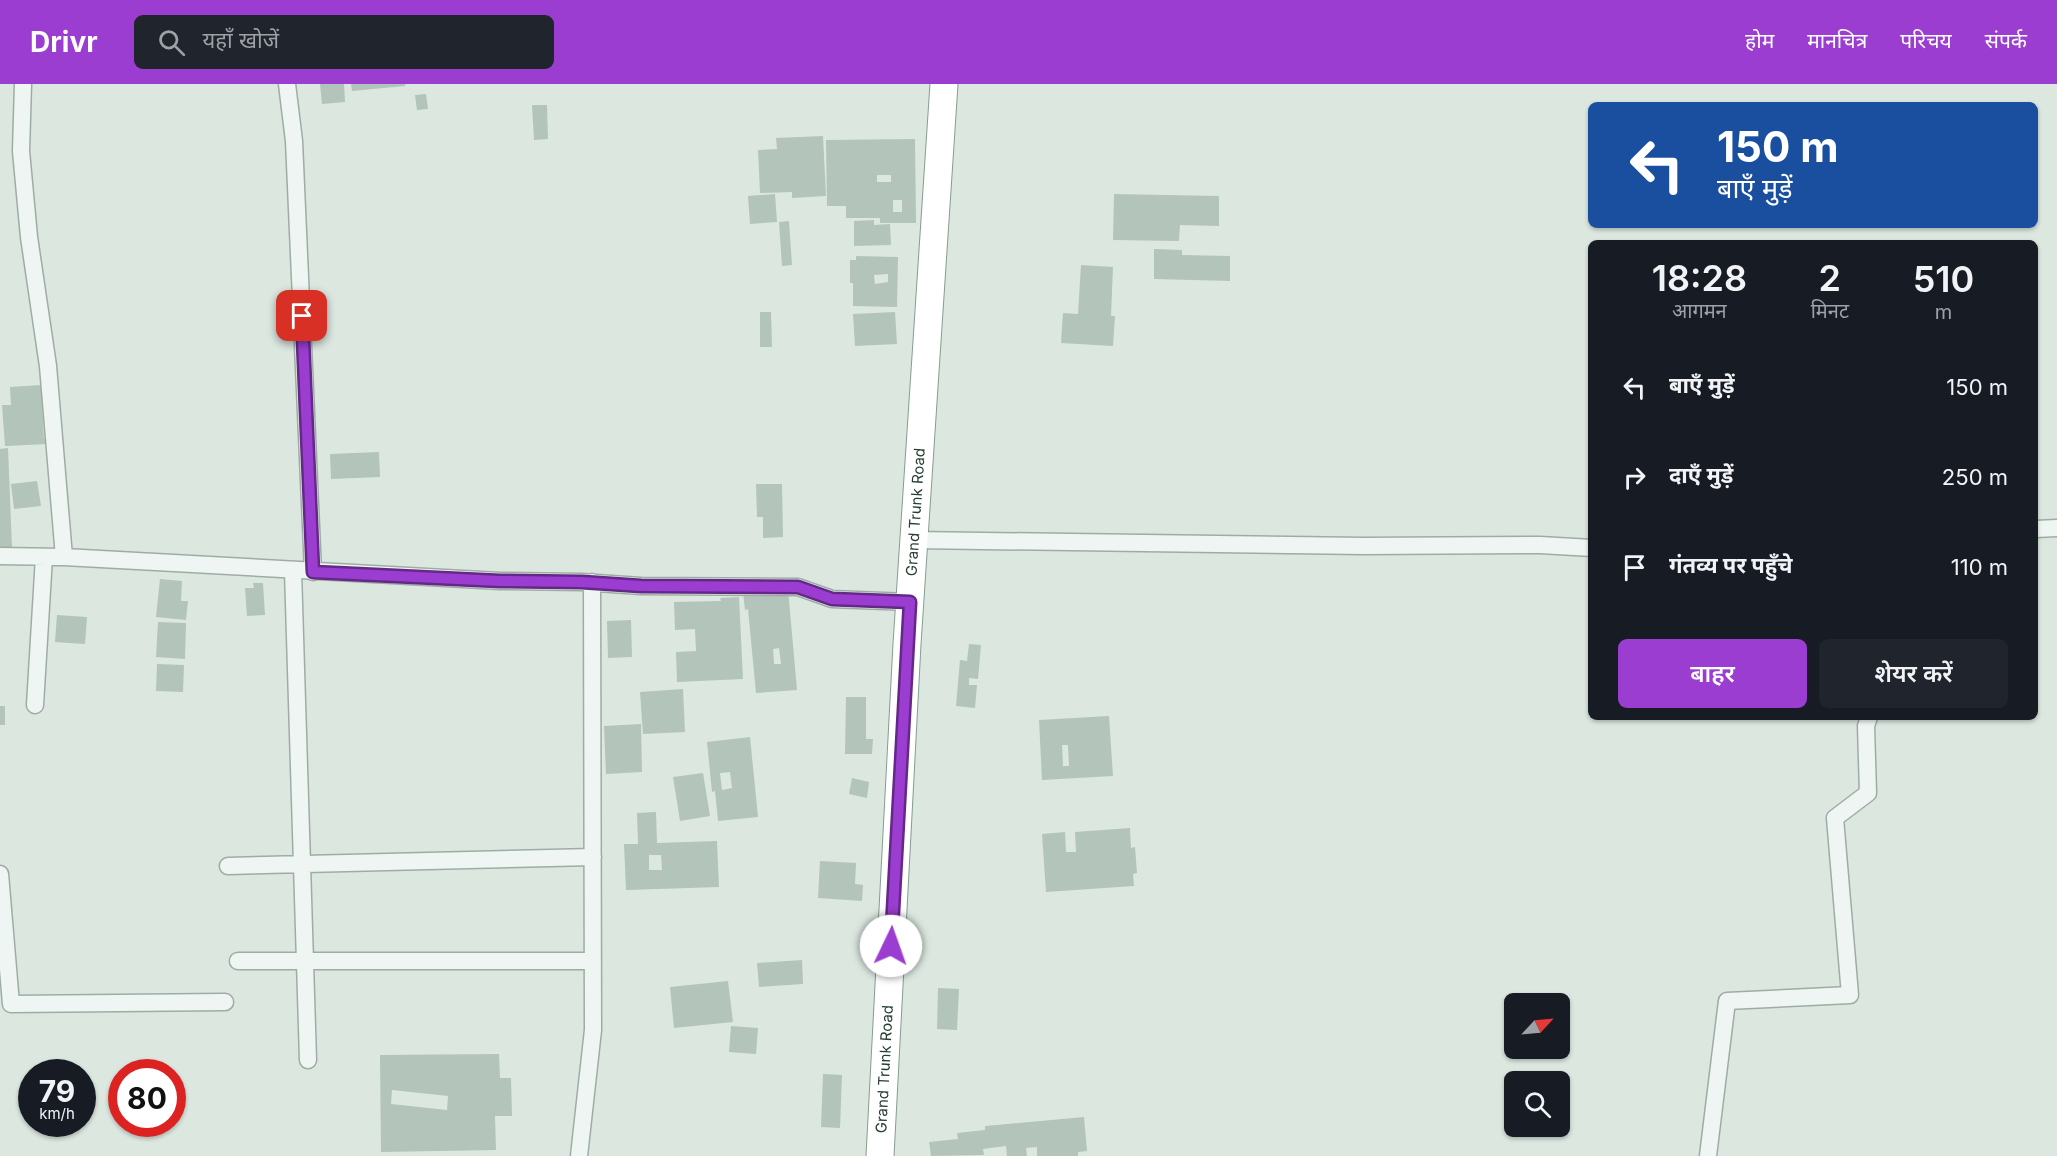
<!DOCTYPE html>
<html lang="hi">
<head>
<meta charset="utf-8">
<style>
	:root { --surface:#171b24; --page:#20242c; --text:#f1f3f6; --muted:#9ea1a6; --accent:#9a3dd0 }
	body { margin:0; font-family:Inter,"Noto Sans Devanagari",sans-serif; background:var(--page); color:var(--text); height:100vh; display:flex; flex-direction:column; font-size:22px; white-space:nowrap }
	* { box-sizing:border-box; margin:0 }
	p { font-size:20px; color:var(--muted) }
	.icon { flex:none; width:33px; height:33px; fill:none; stroke:currentColor; stroke-width:2; stroke-linecap:round; stroke-linejoin:round }
	.map { position:relative; flex:1; overflow:hidden }
	.drawer { position:absolute; left:1588px; top:156px; width:450px; height:480px; display:flex; flex-direction:column; background:var(--surface); border-radius:9px; box-shadow:0 2px 4px #0004 }
	.drawer>* { flex:none }
	.hud { position:absolute; left:1588px; top:18px; width:450px; height:126px; border-radius:9px; box-shadow:0 2px 4px #0004; background:#1a4fa0; color:#fff; overflow:hidden }
	.needle { width:39px; rotate:64deg }
	.controls { position:absolute; left:1504px; top:909px; display:grid; gap:12px }
	.controls a { display:grid; place-items:center; width:66px; height:66px; border-radius:9px; background:var(--surface); box-shadow:0 2px 4px #0004; font-size:30px }
	.speed { position:absolute; left:18px; top:975px; display:flex; gap:12px; font-size:30px; font-weight:700; text-align:center }
	.speed>* { display:grid; place-content:center; width:78px; height:78px; border-radius:50%; background:var(--surface); box-shadow:0 2px 4px #0004; line-height:1 }
	.speed small { font-size:15px; font-weight:400 }
	.speed .limit { border:9px solid #d22; background:#fff; color:#111 }
	.pin { position:absolute; display:grid; place-items:center; width:51px; height:51px; color:#fff; margin:-26px; border-radius:12px; box-shadow:0 3px 9px #0006 }
	.me { position:absolute; width:66px; margin:-33px; rotate:3deg; stroke-linejoin:round; filter:drop-shadow(0 0 4px #0008) }
	.turn { display:flex; align-items:center; gap:21px; height:126px; padding:0 30px; font-size:27px }
	.turn .icon { width:78px; height:78px; stroke-width:2.5 }
	.turn b { display:block; font-size:42px; line-height:51px }
	.eta { display:flex; justify-content:space-evenly; align-items:center; height:102px; text-align:center }
	.eta b { font-size:36px; font-weight:600; line-height:42px }
	.primary-button { display:flex; gap:12px; margin-top:auto; padding:12px 30px }
	.primary-button a { flex:1; height:69px; border-radius:9px; background:var(--accent); color:#fff; font-size:24px; font-weight:600; line-height:69px; text-align:center }
	.primary-button a+a { background:var(--page); color:var(--text) }
	ul { padding:0; list-style:none }
	li { display:flex; align-items:center; gap:18px; height:90px; padding:0 30px }
	li div { flex:1 }
	li b { display:block; font-size:22px }
	li em { font-style:normal }
	header { display:flex; align-items:center; gap:36px; box-sizing:border-box; height:84px; padding:0 30px; background:var(--accent); color:#fff }
	header strong { font-size:28px }
	nav { display:flex; gap:33px; margin-inline-start:auto; font-size:21px }
	.search { width:420px; height:54px; background:var(--page); display:flex; align-items:center; gap:15px; box-sizing:border-box; padding:0 21px; border-radius:9px; color:var(--muted); font-size:22px }
	.map>svg:first-child { display:block }
	.building { fill:#b3c4ba; fill-rule:evenodd }
	.lines { fill:none; stroke-linecap:round; stroke-linejoin:round }
	.minor-casing { stroke:#9eada4; stroke-width:19 }
	.trunk-casing { stroke:#839e8e; stroke-width:29 }
	.minor { stroke:#eff5f2; stroke-width:16 }
	.trunk { stroke:#fff; stroke-width:27 }
	.route-casing { stroke:#642887; stroke-width:15 }
	.route { stroke:#9a3dd0; stroke-width:10 }
	.labels { text-anchor:middle; stroke-width:5; stroke-linejoin:round; paint-order:stroke }
	.street-label { font-size:15px; fill:#263d30; stroke:#ecf5ef }
</style>
</head>
<body>
<header>
<strong>Drivr</strong>
<div class="search"><svg class="icon" aria-label="search" viewBox="0 0 24 24"><circle cx="10" cy="10" r="6"/><path d="M15 15l6 6"/></svg>यहाँ खोजें</div>
<nav><a>होम</a><a>मानचित्र</a><a>परिचय</a><a>संपर्क</a></nav>
</header>
<div class="map">
<svg width="2057" height="1072" viewBox="0 0 2057 1072">
	<rect width="100%" height="100%" fill="#dce7e0"/>
	<!-- building -->
	<path class="building" d="M320,0H344L345,18L322,20Z
		M351,0H405V2L352,7Z
		M426,10L428,25L417,26L415,11Z
		M532,21H547L548,55L534,56Z
		M823,52L826,112L792,114V108L760,109L758,66L777,65L776,54Z
		M915,55L916,139H880V134H846V122H827L826,56ZM877,91H891V98H877ZM893,116H902V128H893Z
		M775,110L777,138L750,140L748,112Z
		M1114,110L1219,112V142L1180,141L1179,157L1113,156Z
		M874,136V141L890,140L891,161L854,162V137Z
		M789,137L792,181L782,182L779,138Z
		M1154,165L1182,166V171L1230,172V197L1154,195Z
		M856,172L898,173L897,223L853,222V199H850V176H856ZM888,190V198L875,200L874,191Z
		M1081,181L1113,183L1111,232H1115L1113,262L1061,259L1063,229L1078,230Z
		M760,228H771L772,263H760Z
		M895,228L897,260L855,262L853,230Z
		M57,300L48,360L5,362L2,321H11L10,303ZM42,319H46L48,355H44Z
		M8,364L12,463H0V365Z
		M379,368L380,393L331,395L330,370Z
		M37,397L41,422L14,425L11,400Z
		M756,400H782L783,453L763,454V433H757Z
		M160,495L182,497L181,517H188L186,536L156,533Z
		M253,499H263L265,531L247,532L245,504H254Z
		M788,505L797,606L756,609L748,525L745,526L743,508ZM779,564L781,580H774L773,565Z
		M739,513L743,595L677,598L676,568L696,567L695,545L675,546L674,518L721,517L720,514Z
		M57,531L87,533L85,560L55,558Z
		M631,536L632,573L608,574L607,537Z
		M158,538L186,539L185,575L156,573Z
		M969,560L981,561L978,595L969,594V601H977L975,624L956,622L960,576L967,577Z
		M157,580L184,581L183,608L156,607Z
		M683,605L685,648L643,650L640,608Z
		M846,613H866V655H873L872,670H845Z
		M0,622H5V641H0Z
		M1109,632L1113,692L1042,696L1039,636ZM1062,661H1068L1069,682H1063Z
		M641,640L642,688L606,690L604,642Z
		M750,653L758,733L718,737L715,707L712,708L707,658ZM730,688L732,704L722,706L720,689Z
		M703,689L710,732L680,737L673,693Z
		M852,694L869,698L867,714L849,710Z
		M656,728L657,759L717,757L719,803L626,806L624,760H638L637,729ZM649,771H661L662,786H649Z
		M1130,744L1131,764L1135,763L1137,789L1133,790L1134,802L1046,808L1042,750L1065,748L1066,768H1076L1075,748Z
		M820,777L856,779L855,800L863,801L862,817L818,814Z
		M802,876L803,900L759,903L757,879Z
		M728,897L733,938L674,944L670,903Z
		M938,904L959,905L957,946L937,945Z
		M731,942L758,944L756,970L729,968Z
		M499,970L500,994H511L512,1032H495L496,1066L381,1068L380,971ZM392,1006L448,1012L447,1026L391,1020Z
		M823,990L842,991L840,1044L821,1043Z
		M1084,1033L1087,1067L1078,1068V1072H1037V1063L1026,1064L1027,1072H1007L1006,1062L983,1065L984,1071L931,1072L929,1058L958,1055L957,1049L985,1046V1042Z"/>
	<g class="lines">
		<!-- minor casing -->
		<g class="minor-casing">
			<path id="minor" d="M23,0L21,67L29,153L48,282L64,473
				M287,0L294,57L313,488
				M2036,445L2057,444
				M914,456L1364,462L1540,461L1592,464
				M0,472L64,473L500,497L582,498L641,502L798,503L832,515L910,518
				M293,487L308,976
				M35,621L44,473
				M228,782L593,773
				M0,790L11,920L225,918
				M238,877H593
				M579,1072L593,946L592,498
				M1708,1072L1727,917L1850,911L1835,734L1868,709L1866,642L1869,633"/>
		</g>
		<!-- trunk casing -->
		<g class="trunk-casing">
			<g id="trunk">
				<path id="s1" d="M880,1072L907,560L944,0"/>
			</g>
		</g>
		<!-- minor -->
		<use href="#minor" class="minor"/>
		<!-- trunk -->
		<use href="#trunk" class="trunk"/>
	</g>
	<g class="lines">
		<!-- route casing -->
		<g class="route-casing">
			<path id="route" d="M302,232L313,488L500,497L582,498L641,502L798,503L832,515L910,518L891,862"/>
		</g>
		<!-- route -->
		<use href="#route" class="route"/>
	</g>
	<g class="labels">
		<!-- street labels -->
		<g class="street-label">
			<text dy="5" stroke="none"><textPath href="#s1" startOffset="645">Grand Trunk Road</textPath></text>
			<text dy="5" stroke="none"><textPath href="#s1" startOffset="87">Grand Trunk Road</textPath></text>
		</g>
	</g>
</svg>
<div class="controls">
<a><svg class="needle" viewBox="-14 -14 28 28"><path d="M0-13l5 13h-10z" fill="#e53935"/><path d="M0 13l5-13h-10z" fill="#9ea1a6"/></svg></a>
<a><svg class="icon" aria-label="search" viewBox="0 0 24 24"><circle cx="10" cy="10" r="6"/><path d="M15 15l6 6"/></svg></a>
</div>
<div class="speed"><div>79<small>km/h</small></div><div class="limit">80</div></div>
<div class="pin" style="left:302px;top:232px;background:#d93025"><svg class="icon" aria-label="arrive" viewBox="0 0 24 24"><path d="M6 21V4h12l-3 4 3 4H6"/></svg></div>
<svg class="me" style="left:891px;top:862px" viewBox="-20 -20 40 40"><circle r="19" fill="#fff"/><path d="M0-13L10 11 0 6-10 11z" fill="#9a3dd0"/></svg>
<div class="hud">
<div class="turn"><svg class="icon" aria-label="left" viewBox="0 0 24 24"><path d="M17 20v-9H6M10 6l-5 5 5 5"/></svg><div><b>150 m</b>बाएँ मुड़ें</div></div>
</div>
<section class="drawer">
<div class="eta">
<div><b>18:28</b><p>आगमन</p></div>
<div><b>2</b><p>मिनट</p></div>
<div><b>510</b><p>m</p></div>
</div>
<ul>
<li><svg class="icon" aria-label="left" viewBox="0 0 24 24"><path d="M17 20v-9H6M10 6l-5 5 5 5"/></svg><div><b>बाएँ मुड़ें</b></div><em>150 m</em></li>
<li><svg class="icon" aria-label="right" viewBox="0 0 24 24"><path d="M7 20v-9h11M14 6l5 5-5 5"/></svg><div><b>दाएँ मुड़ें</b></div><em>250 m</em></li>
<li><svg class="icon" aria-label="arrive" viewBox="0 0 24 24"><path d="M6 21V4h12l-3 4 3 4H6"/></svg><div><b>गंतव्य पर पहुँचे</b></div><em>110 m</em></li>
</ul>
<div class="primary-button"><a>बाहर</a><a>शेयर करें</a></div>
</section>
</div>
</body>
</html>
